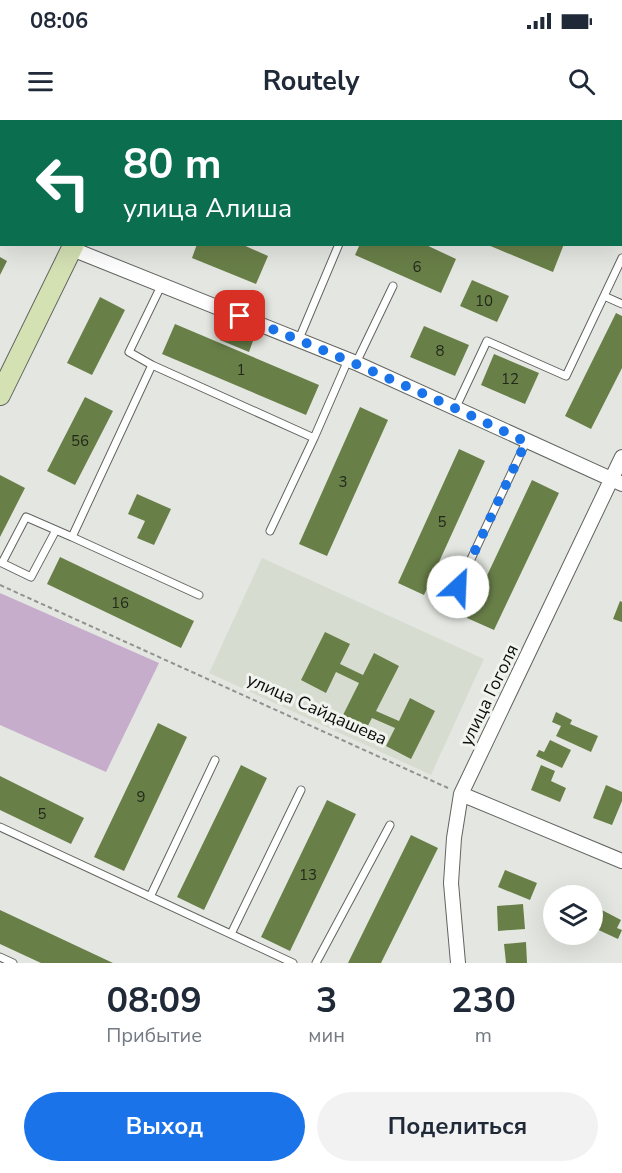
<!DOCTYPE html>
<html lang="ru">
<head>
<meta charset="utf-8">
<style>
	:root { --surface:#fff; --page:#f2f2f3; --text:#1f2937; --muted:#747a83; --accent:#1a73e8 }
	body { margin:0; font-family:"Nunito Sans",sans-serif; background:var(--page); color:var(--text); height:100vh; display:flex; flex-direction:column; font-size:22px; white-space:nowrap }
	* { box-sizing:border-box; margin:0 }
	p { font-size:20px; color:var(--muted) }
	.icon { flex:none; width:33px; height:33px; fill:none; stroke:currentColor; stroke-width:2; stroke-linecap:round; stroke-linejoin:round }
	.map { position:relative; height:843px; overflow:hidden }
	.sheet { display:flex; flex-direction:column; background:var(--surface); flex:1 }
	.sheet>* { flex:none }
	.banner { position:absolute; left:0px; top:0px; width:622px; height:126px; box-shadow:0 6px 24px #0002; background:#0b6e4f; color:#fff; overflow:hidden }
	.buttons { position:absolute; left:543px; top:765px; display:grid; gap:12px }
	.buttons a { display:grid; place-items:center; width:60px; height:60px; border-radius:50%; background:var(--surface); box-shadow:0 6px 24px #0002; font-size:30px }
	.pin { position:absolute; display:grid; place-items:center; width:51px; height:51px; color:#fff; margin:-26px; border-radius:12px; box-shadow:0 3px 9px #0006 }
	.me { position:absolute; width:66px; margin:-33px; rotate:25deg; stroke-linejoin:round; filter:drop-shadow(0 0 4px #0008) }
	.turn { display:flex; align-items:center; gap:21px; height:126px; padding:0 24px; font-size:27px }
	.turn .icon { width:78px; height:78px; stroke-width:2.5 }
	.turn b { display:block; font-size:42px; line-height:51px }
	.eta { display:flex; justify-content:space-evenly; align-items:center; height:102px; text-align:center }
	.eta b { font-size:36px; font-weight:700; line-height:42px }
	.action { display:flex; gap:12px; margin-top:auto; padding:12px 24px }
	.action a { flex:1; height:69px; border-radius:36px; background:var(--accent); color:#fff; font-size:24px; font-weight:700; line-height:69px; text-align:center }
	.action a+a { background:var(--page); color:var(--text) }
	.status { display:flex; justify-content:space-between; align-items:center; height:42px; padding:0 30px; background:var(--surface); direction:ltr }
	.status svg { height:16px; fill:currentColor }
	header { display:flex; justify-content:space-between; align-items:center; height:78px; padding:0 24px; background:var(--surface); font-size:27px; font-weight:700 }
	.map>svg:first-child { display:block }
	.built { fill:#d7dcd0 }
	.green { fill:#c7adcc }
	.building { fill:#697f48 }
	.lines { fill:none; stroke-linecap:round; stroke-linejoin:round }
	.service-casing { stroke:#626460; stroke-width:9 }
	.minor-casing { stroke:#626460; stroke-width:16 }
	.secondary-casing { stroke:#626460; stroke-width:22 }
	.path { stroke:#90928e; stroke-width:2; stroke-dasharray:4.5 3; stroke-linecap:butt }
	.service { stroke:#fff; stroke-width:7 }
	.minor { stroke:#fff; stroke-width:14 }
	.secondary { stroke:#d4e1b3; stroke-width:20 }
	.route { stroke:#1a73e8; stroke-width:10; stroke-dasharray:0 18 }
	.labels { text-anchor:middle; stroke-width:6; stroke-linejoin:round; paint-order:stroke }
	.number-label { font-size:15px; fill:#22291a }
	.street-label { font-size:18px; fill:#0b0c0a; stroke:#f1f4ee }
</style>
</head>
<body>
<div class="status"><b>08:06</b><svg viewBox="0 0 49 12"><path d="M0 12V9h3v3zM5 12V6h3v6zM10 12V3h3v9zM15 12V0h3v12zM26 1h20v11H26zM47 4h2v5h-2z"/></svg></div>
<header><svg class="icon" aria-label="menu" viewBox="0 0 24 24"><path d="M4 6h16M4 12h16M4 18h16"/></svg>Routely<svg class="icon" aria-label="search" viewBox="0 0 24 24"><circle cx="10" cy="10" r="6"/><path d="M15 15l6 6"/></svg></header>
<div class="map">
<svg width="622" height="843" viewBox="0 0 622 843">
	<rect width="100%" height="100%" fill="#e4e7e1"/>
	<!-- built -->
	<path class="built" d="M262,438L484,539L431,655L209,553Z"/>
	<!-- green -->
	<path class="green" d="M0,473L159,543L106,652L0,605Z"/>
	<!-- building -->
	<path class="building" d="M197,124H241L268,136L256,164L192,138Z
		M360,124H424L456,139L441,173L355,135Z
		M564,124L553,152L488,125V124Z
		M0,137L7,141L0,155Z
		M472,160L509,176L497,202L460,186Z
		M100,177L125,190L92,255L67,243Z
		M616,193L622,196V248L591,309L565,296Z
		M175,204L319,265L306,295L162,234Z
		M424,206L469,225L455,256L410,237Z
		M224,209L253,221L249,232L220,220Z
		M494,234L539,253L525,284L481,265Z
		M85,277L113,291L75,365L47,351Z
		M360,287L388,300L327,436L299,424Z
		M459,329L485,341L424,475L398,463Z
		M0,355L25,368L0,417Z
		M532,360L559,373L494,510L467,498Z
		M137,374L171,389L154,425L137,418L145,401L128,394Z
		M60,437L194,501L181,528L47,464Z
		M620,481L622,482V502L613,499Z
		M325,512L350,524L340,544L363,555L374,533L399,546L376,591L399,601L410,578L435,591L411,639L386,626L395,608L372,598L362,617L338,605L359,563L336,552L326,573L301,560Z
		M556,592L572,600L570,604L598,616L591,632L556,616L561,606L552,602Z
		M158,603L187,617L124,751L94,737Z
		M550,620L571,630L562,648L536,636L539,630L544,632Z
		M241,645L267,658L204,790L177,777Z
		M541,645L555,651L551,661L566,668L560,682L531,670Z
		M0,656L84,698L71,724L0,690Z
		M606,665L622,672V681L612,705L593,698Z
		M327,680L356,694L290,831L261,817Z
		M411,715L438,728L381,843H348Z
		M505,750L537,763L530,780L498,767Z
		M523,784L525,809L498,811L497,786Z
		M600,789L621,800L617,808L622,810L618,819L592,807Z
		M0,790L113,843H41L0,824Z
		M526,822L527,843H506L504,824Z"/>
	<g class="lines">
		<!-- service casing -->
		<g class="service-casing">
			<path id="service" d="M33,2L34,0
				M392,2V0
				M162,164L129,232L152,245L314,318L348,240
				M604,176L622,184
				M299,219L339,124
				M356,243L393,166
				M456,287L487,221L566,256L622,138
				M56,410L31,457L2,443L26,397L72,417L152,245
				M270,411L314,318
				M72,417L199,475
				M448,488L526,322
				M0,707L293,843
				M150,777L215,640
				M231,814L301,670
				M0,837L13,843
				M316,843L390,705"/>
		</g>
		<!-- minor casing -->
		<g class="minor-casing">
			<path id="minor" d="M72,129L356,243L622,364
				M461,674L622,741
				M458,843L451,763L454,718L461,674L622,337"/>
		</g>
		<!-- secondary casing -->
		<g class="secondary-casing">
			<path id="secondary" d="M139,2L140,0
				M0,275L74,124"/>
		</g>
		<!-- path -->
		<path class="path" d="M0,465L448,668"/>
		<!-- service -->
		<use href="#service" class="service"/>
		<!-- minor -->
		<use href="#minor" class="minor"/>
		<!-- secondary -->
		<use href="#secondary" class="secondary"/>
	</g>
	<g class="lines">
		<!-- route -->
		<path class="route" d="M240,196C337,235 432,276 526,322L458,467"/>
	</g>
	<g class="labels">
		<!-- number labels -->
		<g class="number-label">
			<text x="417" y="152">6</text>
			<text x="484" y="186">10</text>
			<text x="440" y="236">8</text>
			<text x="241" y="255">1</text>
			<text x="510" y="264">12</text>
			<text x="80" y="326">56</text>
			<text x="343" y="367">3</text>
			<text x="442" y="407">5</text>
			<text x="120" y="488">16</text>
			<text x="141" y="682">9</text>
			<text x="42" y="699">5</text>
			<text x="308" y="760">13</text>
		</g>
		<!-- street labels -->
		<g class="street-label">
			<text transform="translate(489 575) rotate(-64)" y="6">улица Гоголя</text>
			<text transform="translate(317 589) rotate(24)" y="6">улица Сайдашева</text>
		</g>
	</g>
</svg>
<div class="buttons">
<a><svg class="icon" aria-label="layers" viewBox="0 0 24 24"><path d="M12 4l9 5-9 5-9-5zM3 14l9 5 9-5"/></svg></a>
</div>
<div class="pin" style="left:240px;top:196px;background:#d93025"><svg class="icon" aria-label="arrive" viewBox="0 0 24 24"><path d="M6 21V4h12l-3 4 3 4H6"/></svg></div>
<svg class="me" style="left:458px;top:467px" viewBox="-20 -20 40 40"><circle r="19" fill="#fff"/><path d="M0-13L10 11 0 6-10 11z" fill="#1a73e8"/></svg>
<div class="banner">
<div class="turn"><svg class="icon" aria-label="left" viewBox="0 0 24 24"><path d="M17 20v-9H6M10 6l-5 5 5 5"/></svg><div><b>80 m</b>улица Алиша</div></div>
</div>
</div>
<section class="sheet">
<div class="eta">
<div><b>08:09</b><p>Прибытие</p></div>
<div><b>3</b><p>мин</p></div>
<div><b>230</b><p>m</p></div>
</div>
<div class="action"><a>Выход</a><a>Поделиться</a></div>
</section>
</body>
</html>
